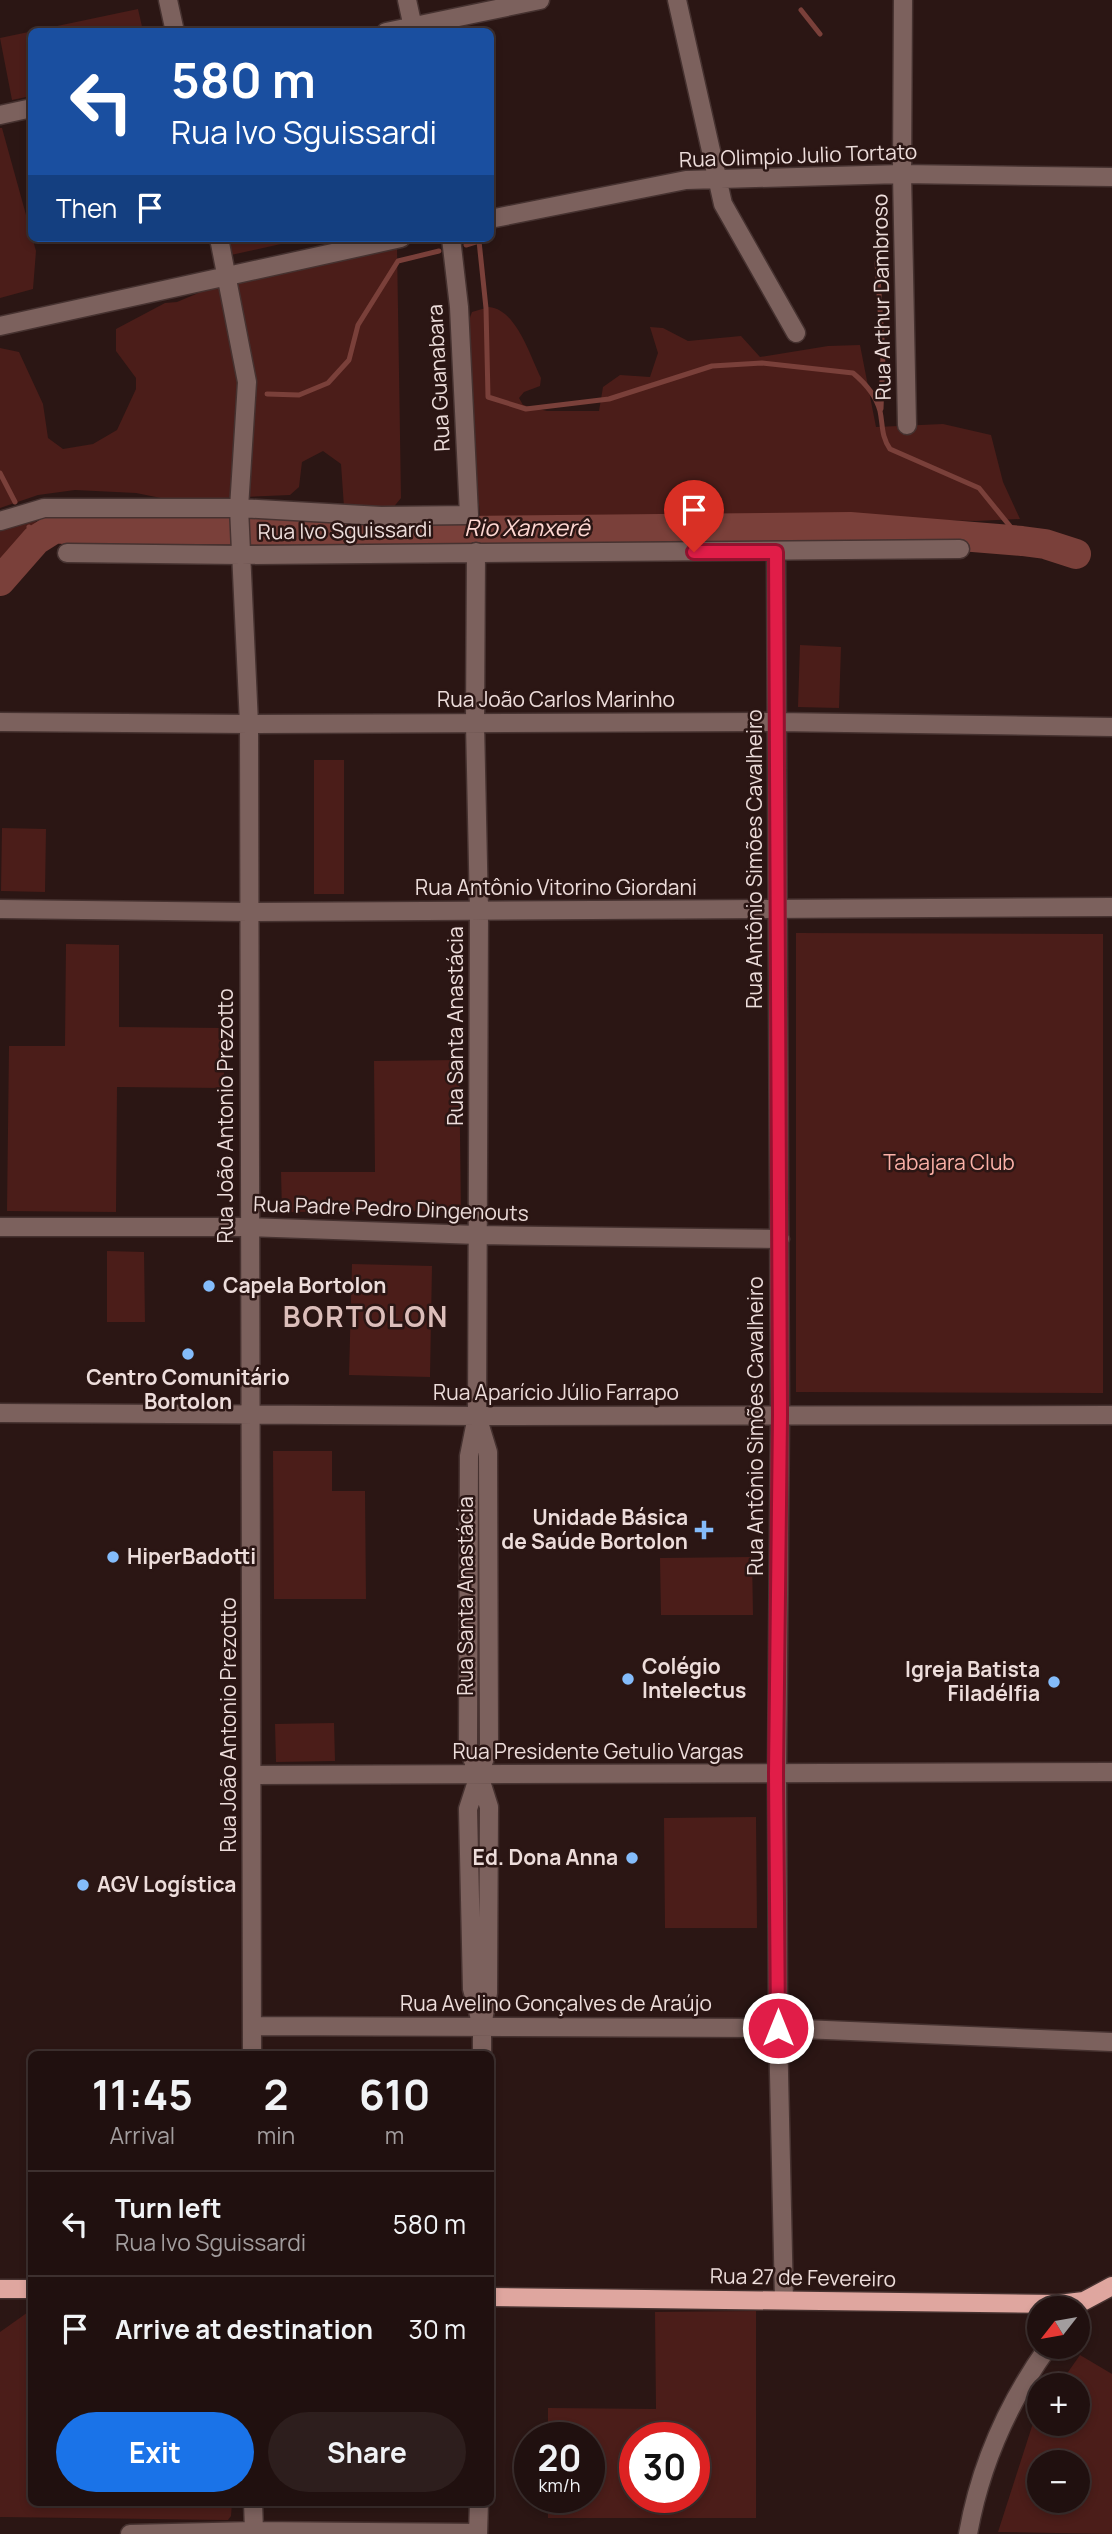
<!DOCTYPE html>
<html lang="en">
<head>
<meta charset="utf-8">
<style>
	:root { --surface:#20100f; --page:#2d1e1d; --text:#f1f3f6; --muted:#a29d9e; --line:#3d302f; --accent:#1a73e8 }
	body { margin:0; font-family:Manrope,sans-serif; background:var(--page); color:var(--text); height:100vh; display:flex; flex-direction:column; font-size:26px; white-space:nowrap }
	* { box-sizing:border-box; margin:0 }
	p { font-size:23px; color:var(--muted) }
	.icon { flex:none; width:38px; height:38px; fill:none; stroke:currentColor; stroke-width:2; stroke-linecap:round; stroke-linejoin:round }
	.map { position:relative; flex:1; overflow:hidden }
	.side { position:absolute; left:28px; top:2051px; width:466px; height:455px; display:flex; flex-direction:column; background:var(--surface); border-radius:10px; box-shadow:0 4px 10px #0003,0 0 0 2px var(--line) }
	.side>* { flex:none }
	.guide { position:absolute; left:28px; top:28px; width:466px; height:214px; border-radius:10px; box-shadow:0 4px 10px #0003,0 0 0 2px var(--line); background:#1a4fa0; color:#fff; overflow:hidden }
	.needle { width:46px; rotate:239deg }
	.tools { position:absolute; left:1027px; top:2296px; display:grid; gap:14px }
	.tools a { display:grid; place-items:center; width:63px; height:63px; border-radius:50%; background:var(--surface); box-shadow:0 4px 10px #0003,0 0 0 2px var(--line); font-size:35px }
	.speed { position:absolute; left:514px; top:2422px; display:flex; gap:14px; font-size:35px; font-weight:700; text-align:center }
	.speed>* { display:grid; place-content:center; width:91px; height:91px; border-radius:50%; background:var(--surface); box-shadow:0 4px 10px #0003,0 0 0 2px var(--line); line-height:1 }
	.speed small { font-size:18px; font-weight:400 }
	.speed .limit { border:10px solid #d22; background:#fff; color:#111 }
	.pin { position:absolute; display:grid; place-items:center; width:60px; height:60px; color:#fff; margin:-72px -30px; border-radius:50% 50% 50% 0; rotate:-45deg; box-shadow:0 0 7px #0007 }
	.pin .icon { rotate:45deg }
	.me { position:absolute; width:77px; margin:-38px; rotate:0deg; stroke-linejoin:round; filter:drop-shadow(0 0 5px #0008) }
	.turn { display:flex; align-items:center; gap:24px; height:147px; padding:0 28px; font-size:32px }
	.turn .icon { width:91px; height:91px; stroke-width:2.5 }
	.turn b { display:block; font-size:49px; line-height:60px }
	.then { display:flex; align-items:center; height:66px; padding:0 28px; background:#0003; gap:14px; font-size:26px }
	.eta { display:flex; justify-content:space-evenly; align-items:center; height:119px; text-align:center }
	.eta b { font-size:42px; font-weight:700; line-height:49px }
	.button { display:flex; gap:14px; margin-top:auto; padding:14px 28px }
	.button a { flex:1; height:80px; border-radius:42px; background:var(--accent); color:#fff; font-size:28px; font-weight:700; line-height:80px; text-align:center }
	.button a+a { background:var(--page); color:var(--text) }
	ul { padding:0; list-style:none }
	li { display:flex; align-items:center; gap:21px; height:105px; padding:0 28px; border-top:2px solid var(--line) }
	li div { flex:1 }
	li b { display:block; font-size:26px }
	li em { font-style:normal }
	.map>svg:first-child { display:block }
	.green { fill:#4b1d19; fill-rule:evenodd }
	.lines { fill:none; stroke-linecap:round; stroke-linejoin:round }
	.stream { stroke:#7a403a; stroke-width:5 }
	.river { stroke:#7a403a; stroke-width:30 }
	.minor-casing { stroke:#463230; stroke-width:21 }
	.major-casing { stroke:#463230; stroke-width:21 }
	.minor { stroke:#7c615d; stroke-width:18 }
	.major { stroke:#dfa69f; stroke-width:18 }
	.route-casing { stroke:#92132f; stroke-width:18 }
	.route { stroke:#e11d48; stroke-width:12 }
	.poi-dot { fill:#84bcfb; stroke:#2b1614; stroke-width:2.5 }
	.labels { text-anchor:middle; stroke-width:5; stroke-linejoin:round; paint-order:stroke }
	.street-label { font-size:21px; fill:#eddddb; stroke:#2b1614 }
	.park-label { font-size:21px; fill:#fcb1a8; stroke:#2b1614 }
	.poi-label { font-size:21px; font-weight:bold; fill:#eddddb; stroke:#2b1614; text-anchor:start }
	.water-label { font-size:23px; font-style:italic; fill:#ffd8d3; stroke:#2b1614 }
	.district-label { font-size:28px; font-weight:bold; letter-spacing:2px; fill:#dcbeba; stroke:#2b1614 }
</style>
</head>
<body>
<div class="map">
<svg width="1112" height="2534" viewBox="0 0 1112 2534">
	<rect width="100%" height="100%" fill="#2b1614"/>
	<!-- green -->
	<path class="green" d="M138,9L143,31L32,32L31,96L12,100L0,38Z
		M0,128H2L36,251L33,289L0,298Z
		M228,238H308L231,255Z
		M397,247L401,498L392,509L344,507L341,464L323,451L302,462L299,487L290,495L171,500L136,493L75,490L38,495L0,508V348L19,352L43,404L48,438L63,449L93,444L117,430L136,389V378L116,351V329L165,303L177,302L215,286Z
		M489,307C516,309 530,356 541,378L540,386L524,392L519,398L523,405L547,411H599L603,387L620,375L650,377L658,353L650,327L663,328L688,341L741,336L760,357L828,346L860,345L876,427L943,424L991,435L1003,482L1020,519L976,521L766,515L582,518L540,524L490,525L481,523L474,460V399L468,370L469,320L472,312Z
		M43,515L26,531L0,568V527Z
		M800,645L841,647L839,708L798,707Z
		M314,760H344V894H314Z
		M2,828L46,829L45,892L1,891Z
		M796,933L1103,934V1393L796,1392Z
		M66,944L119,945V1027L224,1028V1088L117,1087L116,1212L7,1211L9,1046H65Z
		M459,1060L461,1211L282,1212L281,1172H375L374,1061Z
		M107,1251L144,1252L145,1322H107Z
		M352,1264L432,1266L430,1377L349,1375Z
		M273,1451H332V1491H365L366,1599H274Z
		M752,1557L753,1615H661L660,1558Z
		M334,1723L335,1761L276,1762L275,1724Z
		M756,1817L757,1928H665L664,1818Z
		M31,2310L32,2502L232,2503L231,2516L228,2520L0,2517V2332Z
		M756,2311V2518H548V2497H590V2438H548V2408L656,2409L655,2312ZM635,2438H695V2497H635Z
		M1080,2355L1112,2374V2534L998,2532L1034,2420L1039,2412L1040,2424H1078V2385H1059ZM1040,2462H1078V2501H1040Z"/>
	<g class="lines">
		<!-- stream -->
		<path class="stream" d="M801,10L820,34
			M466,245L479,241L486,308L488,397L526,409L609,399L712,366L762,363L853,373C865,383 876,395 880,411C883,425 881,436 890,449L979,488L1022,541
			M877,262L883,355L881,409
			M267,394L299,395L328,383L349,360L358,325L398,261L439,251
			M0,473L15,502
			M29,527L36,540"/>
		<!-- river -->
		<path class="river" d="M0,581L36,540L55,528L101,533L126,529L464,531L850,527L1022,541L1045,544L1076,554"/>
		<!-- minor casing -->
		<g class="minor-casing">
			<path id="minor" d="M168,0L175,32
				M407,0L414,32
				M677,0L723,204L796,333
				M903,0L902,174L907,425
				M386,32L540,0
				M0,115L32,108
				M490,219L686,180L902,174L1112,177
				M219,238L247,382L239,508L249,724L252,2054
				M0,326L401,238
				M0,521L44,508H239L381,516L469,515L459,307L451,238
				M476,552L475,723L479,911L477,1416L469,1456L468,1748L479,1775L468,1809L472,1989L482,2026
				M776,552L780,1415L777,1774L778,2028L784,2300
				M67,553L241,555L960,549
				M0,722L249,724L777,722L1112,727
				M0,909L248,912L1112,907
				M0,1227H249L478,1235L780,1239
				M0,1413L477,1416L1112,1415
				M478,1419L488,1452L489,1746L479,1775L489,1807L488,1993L482,2026V2054
				M252,1775L1112,1772
				M252,2026L778,2028L1112,2042
				M253,2502L254,2531
				M130,2534L254,2531L478,2533
				M478,2534L479,2502
				M968,2534C980,2466 1008,2403 1048,2347"/>
		</g>
		<!-- major casing -->
		<g class="major-casing">
			<path id="major" d="M0,2289H32
				M490,2297L1058,2304L1084,2301L1112,2286"/>
		</g>
		<!-- minor -->
		<use href="#minor" class="minor"/>
		<!-- major -->
		<use href="#major" class="major"/>
	</g>
	<g class="lines">
		<!-- route casing -->
		<g class="route-casing">
			<path id="route" d="M694,552H776L780,1415L776,1774L778,2028"/>
		</g>
		<!-- route -->
		<use href="#route" class="route"/>
	</g>
	<!-- markers -->
	<g class="poi-dot">
		<circle cx="209" cy="1286" r="7"/>
		<circle cx="188" cy="1354" r="7"/>
		<path d="M700.5 1519.5h7v7h7v7h-7v7h-7v-7h-7v-7h7z"/>
		<circle cx="113" cy="1557" r="7"/>
		<circle cx="628" cy="1679" r="7"/>
		<circle cx="1054" cy="1682" r="7"/>
		<circle cx="632" cy="1858" r="7"/>
		<circle cx="83" cy="1885" r="7"/>
	</g>
	<g class="labels">
		<!-- street labels -->
		<g class="street-label">
			<text transform="translate(798 156) rotate(-2)" y="7">Rua Olimpio Julio Tortato</text>
			<text transform="translate(882 297) rotate(-91)" y="7">Rua Arthur Dambroso</text>
			<text transform="translate(439 378) rotate(-93)" y="7">Rua Guanabara</text>
			<text transform="translate(345 531) rotate(-1)" y="7">Rua Ivo Sguissardi</text>
			<text x="556" y="707">Rua João Carlos Marinho</text>
			<text transform="translate(755 859) rotate(-90)" y="7">Rua Antônio Simões Cavalheiro</text>
			<text x="556" y="895">Rua Antônio Vitorino Giordani</text>
			<text transform="translate(456 1026) rotate(-90)" y="7">Rua Santa Anastácia</text>
			<text transform="translate(226 1116) rotate(-90)" y="7">Rua João Antonio Prezotto</text>
			<text transform="translate(391 1209) rotate(2)" y="7">Rua Padre Pedro Dingenouts</text>
			<text x="556" y="1400">Rua Aparício Júlio Farrapo</text>
			<text transform="translate(756 1426) rotate(-90)" y="7">Rua Antônio Simões Cavalheiro</text>
			<text transform="translate(466 1596) rotate(-90)" y="7">Rua Santa Anastácia</text>
			<text transform="translate(229 1725) rotate(-90)" y="7">Rua João Antonio Prezotto</text>
			<text x="598" y="1759">Rua Presidente Getulio Vargas</text>
			<text x="556" y="2011">Rua Avelino Gonçalves de Araújo</text>
			<text transform="translate(803 2278) rotate(1)" y="7">Rua 27 de Fevereiro</text>
		</g>
		<!-- park labels -->
		<g class="park-label">
			<text x="949" y="1170">Tabajara Club</text>
		</g>
		<!-- poi labels -->
		<g class="poi-label">
			<text x="223" y="1293">Capela Bortolon</text>
			<text x="188" y="1385" text-anchor="middle">Centro Comunitário<tspan x="188" dy="24">Bortolon</tspan></text>
			<text x="688" y="1525" text-anchor="end">Unidade Básica<tspan x="688" dy="24">de Saúde Bortolon</tspan></text>
			<text x="127" y="1564">HiperBadotti</text>
			<text x="642" y="1674">Colégio<tspan x="642" dy="24">Intelectus</tspan></text>
			<text x="1040" y="1677" text-anchor="end">Igreja Batista<tspan x="1040" dy="24">Filadélfia</tspan></text>
			<text x="618" y="1865" text-anchor="end">Ed. Dona Anna</text>
			<text x="97" y="1892">AGV Logística</text>
		</g>
		<!-- water labels -->
		<g class="water-label">
			<text x="527" y="536">Rio Xanxerê</text>
		</g>
		<!-- district labels -->
		<g class="district-label">
			<text x="366" y="1327">BORTOLON</text>
		</g>
	</g>
</svg>
<div class="tools">
<a><svg class="needle" viewBox="-14 -14 28 28"><path d="M0-13l5 13h-10z" fill="#e53935"/><path d="M0 13l5-13h-10z" fill="#a29d9e"/></svg></a>
<a>+</a>
<a>−</a>
</div>
<div class="speed"><div>20<small>km/h</small></div><div class="limit">30</div></div>
<div class="pin" style="left:694px;top:552px;background:#d93025"><svg class="icon" aria-label="arrive" viewBox="0 0 24 24"><path d="M6 21V4h12l-3 4 3 4H6"/></svg></div>
<svg class="me" style="left:778px;top:2028px" viewBox="-20 -20 40 40"><circle r="17" fill="#e11d48" stroke="#fff" stroke-width="3"/><path d="M0-11L8 9 0 5-8 9z" fill="#fff"/></svg>
<div class="guide">
<div class="turn"><svg class="icon" aria-label="left" viewBox="0 0 24 24"><path d="M17 20v-9H6M10 6l-5 5 5 5"/></svg><div><b>580 m</b>Rua Ivo Sguissardi</div></div>
<div class="then">Then<svg class="icon" aria-label="arrive" viewBox="0 0 24 24"><path d="M6 21V4h12l-3 4 3 4H6"/></svg></div>
</div>
<section class="side">
<div class="eta">
<div><b>11:45</b><p>Arrival</p></div>
<div><b>2</b><p>min</p></div>
<div><b>610</b><p>m</p></div>
</div>
<ul>
<li><svg class="icon" aria-label="left" viewBox="0 0 24 24"><path d="M17 20v-9H6M10 6l-5 5 5 5"/></svg><div><b>Turn left</b><p>Rua Ivo Sguissardi</p></div><em>580 m</em></li>
<li><svg class="icon" aria-label="arrive" viewBox="0 0 24 24"><path d="M6 21V4h12l-3 4 3 4H6"/></svg><div><b>Arrive at destination</b></div><em>30 m</em></li>
</ul>
<div class="button"><a>Exit</a><a>Share</a></div>
</section>
</div>
</body>
</html>
